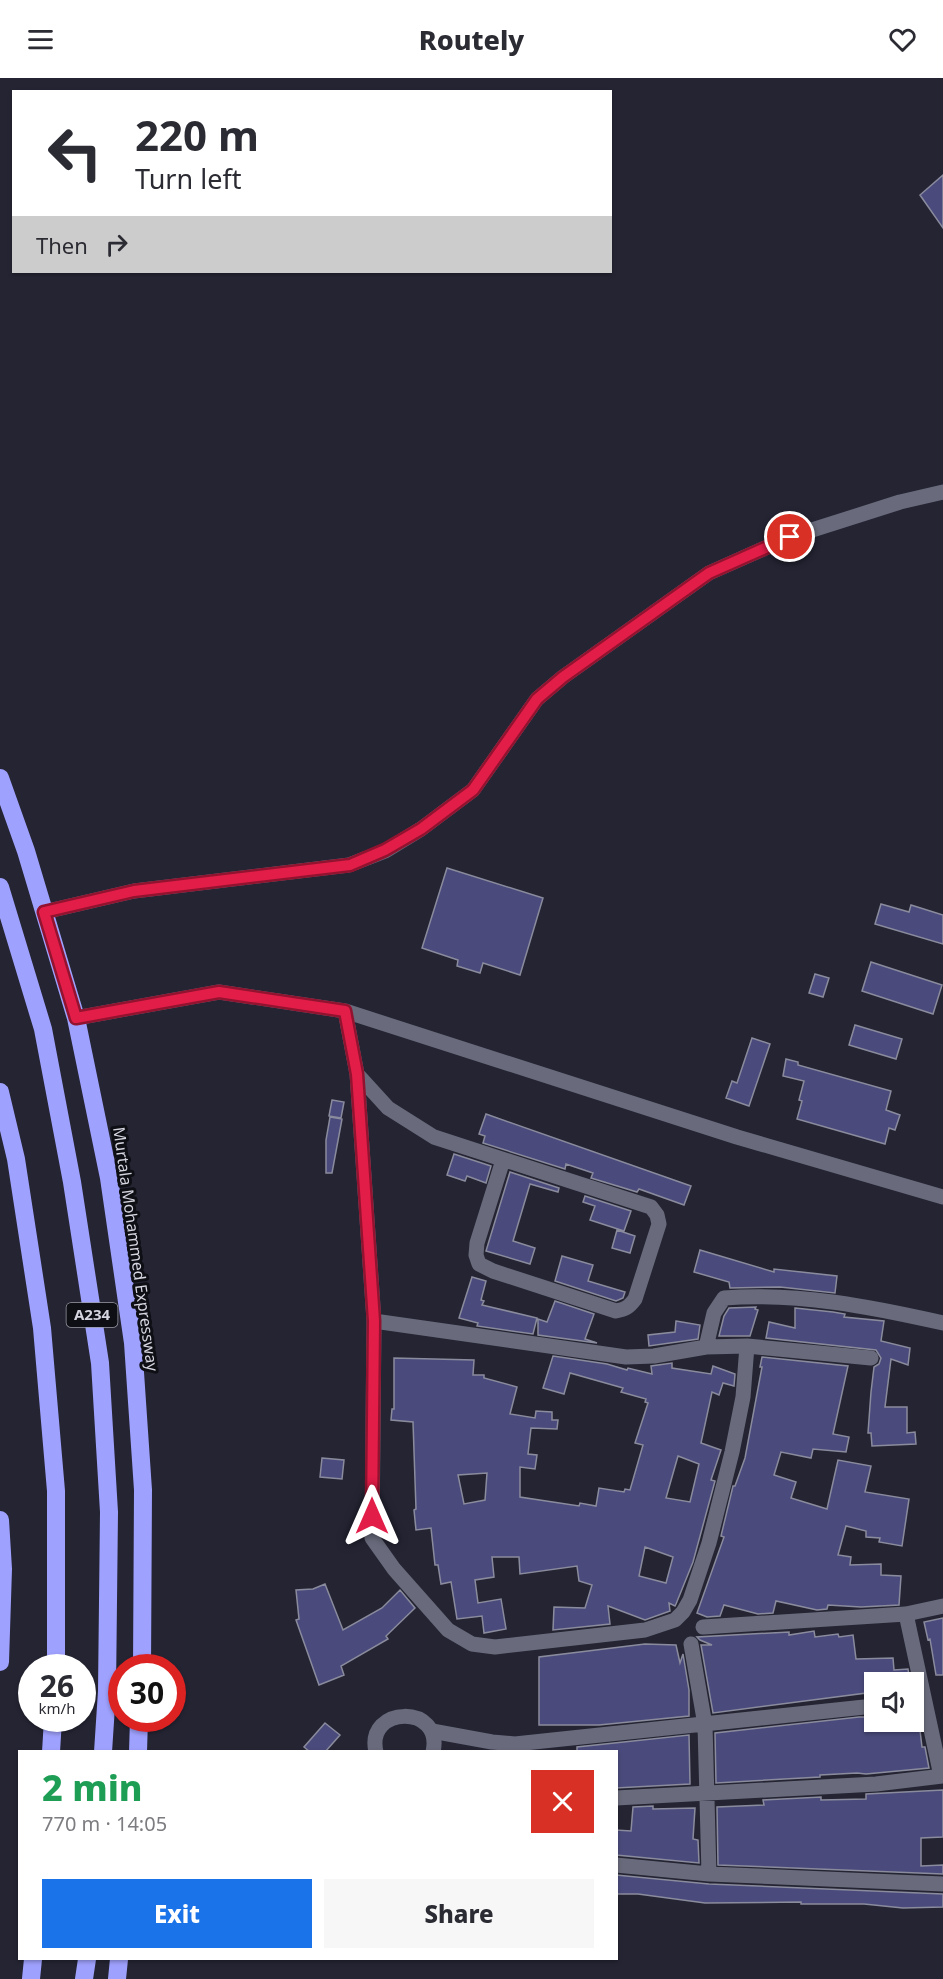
<!DOCTYPE html>
<html lang="en">
<head>
<meta charset="utf-8">
<style>
	:root { --surface:#fff; --page:#f7f7f7; --text:#2b2b33; --muted:#7c7c81; --accent:#1a73e8 }
	body { margin:0; font-family:"Noto Sans",sans-serif; background:var(--page); color:var(--text); height:100vh; display:flex; flex-direction:column; font-size:22px; white-space:nowrap }
	* { box-sizing:border-box; margin:0 }
	p { font-size:20px; color:var(--muted) }
	.icon { flex:none; width:33px; height:33px; fill:none; stroke:currentColor; stroke-width:2; stroke-linecap:round; stroke-linejoin:round }
	.map { position:relative; flex:1; overflow:hidden }
	.sheet { position:absolute; left:18px; top:1672px; width:600px; height:210px; display:flex; flex-direction:column; background:var(--surface); border-radius:0px; box-shadow:0 2px 4px #0004 }
	.sheet>* { flex:none }
	.guide { position:absolute; left:12px; top:12px; width:600px; height:183px; border-radius:0px; box-shadow:0 2px 4px #0004; background:#fff; color:var(--text); overflow:hidden }
	.controls { position:absolute; left:864px; top:1594px; display:grid; gap:12px }
	.controls a { display:grid; place-items:center; width:60px; height:60px; border-radius:0px; background:var(--surface); box-shadow:0 2px 4px #0004; font-size:30px }
	.speed { position:absolute; left:18px; top:1576px; display:flex; gap:12px; font-size:30px; font-weight:700; text-align:center }
	.speed>* { display:grid; place-content:center; width:78px; height:78px; border-radius:50%; background:var(--surface); box-shadow:0 2px 4px #0004; line-height:1 }
	.speed small { font-size:15px; font-weight:400 }
	.speed .limit { border:9px solid #d22; background:#fff; color:#111 }
	.pin { position:absolute; display:grid; place-items:center; width:51px; height:51px; color:#fff; margin:-26px; border:3px solid #fff; border-radius:50%; box-shadow:0 2px 6px #0007 }
	.me { position:absolute; width:66px; margin:-33px; rotate:0deg; stroke-linejoin:round; filter:drop-shadow(0 0 4px #0008) }
	.turn { display:flex; align-items:center; gap:21px; height:126px; padding:0 24px; font-size:27px }
	.turn .icon { width:78px; height:78px; stroke-width:2.5 }
	.turn b { display:block; font-size:42px; line-height:51px }
	.then { display:flex; align-items:center; height:57px; padding:0 24px; background:#0003; gap:12px; font-size:22px }
	.round { display:grid; place-items:center; flex:none; width:63px; height:63px; border-radius:0px; background:var(--page) }
	.overview { display:flex; align-items:center; justify-content:space-between; height:102px; padding:0 24px }
	h1 { font-size:36px; font-weight:800; line-height:45px; color:#1e9e55 }
	.button { display:flex; gap:12px; margin-top:auto; padding:12px 24px }
	.button a { flex:1; height:69px; border-radius:0px; background:var(--accent); color:#fff; font-size:24px; font-weight:800; line-height:69px; text-align:center }
	.button a+a { background:var(--page); color:var(--text) }
	header { display:flex; justify-content:space-between; align-items:center; height:78px; padding:0 24px; background:var(--surface); font-size:27px; font-weight:800 }
	.map>svg:first-child { display:block }
	.building { fill:#4a4b7c; stroke:#8a8b9d; stroke-width:1.5; fill-rule:evenodd }
	.lines { fill:none; stroke-linecap:round; stroke-linejoin:round }
	.street { stroke:#696b7c; stroke-width:15 }
	.highway { stroke:#9fa1fe; stroke-width:18 }
	.route-casing { stroke:#92132f; stroke-width:15 }
	.route { stroke:#e11d48; stroke-width:10 }
	.labels { text-anchor:middle; stroke-width:6; stroke-linejoin:round; paint-order:stroke }
	.shield { fill:#0e0e15; stroke:#999aa3; stroke-width:1.5 }
	.shield-label { font-size:15px; font-weight:bold; fill:#d5d6e0 }
	.street-label { font-size:16px; fill:#d5d6e0; stroke:#0e0e15 }
</style>
</head>
<body>
<header><svg class="icon" aria-label="menu" viewBox="0 0 24 24"><path d="M4 6h16M4 12h16M4 18h16"/></svg>Routely<svg class="icon" aria-label="heart" viewBox="0 0 24 24"><path d="M12 20l-8-8c-3-5 5-10 8-4 3-6 11-1 8 4z"/></svg></header>
<div class="map">
<svg width="943" height="1901" viewBox="0 0 943 1901">
	<rect width="100%" height="100%" fill="#242433"/>
	<!-- building -->
	<path class="building" d="M943,97V150L920,117Z
		M447,790L543,820L520,897L483,885L480,895L457,888L458,882L422,870Z
		M881,826L909,834L911,827L943,837V866L875,846Z
		M871,884L942,907L933,936L862,913Z
		M815,896L829,900L823,919L809,915Z
		M855,947L902,961L896,981L849,967Z
		M752,960L770,966L749,1028L726,1020L732,1003L737,1005Z
		M786,981L798,984V987L891,1013L886,1032L900,1037L895,1052L889,1050L885,1066L797,1041L802,1023L799,1022L804,1003L783,998Z
		M332,1022L344,1024L341,1040L329,1038Z
		M486,1036L691,1108L684,1127L639,1111L637,1114L591,1100L593,1095L566,1086L565,1091L483,1065L485,1058L479,1056Z
		M330,1039L342,1041L332,1095H326V1062Z
		M454,1076L491,1088L486,1105L467,1098L465,1103L447,1097Z
		M510,1094L559,1110L558,1114L530,1106L513,1163L535,1170L530,1186L486,1173Z
		M585,1118L631,1133L624,1153L590,1142L595,1128L583,1124Z
		M617,1152L635,1158L630,1175L612,1170Z
		M700,1172L774,1194V1191L837,1198L835,1215L780,1209L730,1210L729,1204L694,1194Z
		M562,1178L593,1187L588,1203L625,1214L623,1220L616,1223L555,1203Z
		M472,1199L486,1203L481,1222L484,1223L482,1227L537,1240L533,1256L477,1248L478,1245L459,1240Z
		M555,1223L594,1236L585,1261L597,1265L538,1257V1241L547,1244Z
		M756,1229L755,1231L758,1232L750,1258H719L724,1238L729,1230Z
		M795,1230L833,1234L845,1236L844,1239L884,1243L881,1263L910,1270L908,1287L891,1281L885,1329H907V1355L915,1354L916,1366L872,1368L871,1355H868L871,1314L874,1289L879,1286L881,1280L876,1272L766,1260L769,1244L795,1250Z
		M676,1243L700,1247L698,1261L649,1268L648,1257L675,1254Z
		M553,1278L607,1286L627,1292L628,1290L652,1296L651,1288L672,1285V1290L711,1296L713,1288L735,1296L734,1308L723,1305L719,1317L712,1314L701,1365L721,1372L711,1402L715,1403L693,1484L676,1526L675,1528L669,1525L670,1533L645,1542L608,1528L610,1546L553,1552L554,1529L585,1530L592,1507L579,1503L577,1488L520,1496L519,1479H492L494,1499L475,1502L478,1525L501,1521L506,1551L484,1555L482,1538L457,1541L451,1504L441,1506L438,1487H435L431,1450L416,1452L414,1432L416,1431L413,1344L391,1342L392,1331H394V1280L474,1282L473,1297H484V1300L517,1309L510,1336L535,1340L536,1333L552,1334V1342H558L557,1351L531,1350L528,1376L537,1377L535,1391L520,1389V1419L579,1428L580,1425L596,1428L599,1410L624,1414L625,1411L630,1412L643,1367L635,1365L648,1325L645,1324L646,1321L621,1314L623,1310L570,1295L564,1316L543,1310ZM678,1378L699,1386L690,1424L666,1420ZM487,1395L485,1422L464,1426L458,1397ZM645,1469L673,1479L666,1505L639,1498Z
		M762,1279L848,1288L833,1356L849,1359L846,1374L813,1371L811,1380L781,1374L774,1397L796,1404L791,1420L827,1431L838,1382L871,1388L865,1414L909,1421L902,1468L879,1464L880,1460L866,1459V1453L846,1448L838,1477L851,1479L850,1487L881,1486V1497L901,1498L899,1527L861,1529L828,1527L827,1531L817,1532L776,1523L773,1535L758,1536L724,1527L720,1538L707,1539L697,1535L724,1459L721,1458L733,1408H735L745,1380L762,1289H760Z
		M322,1380L344,1382L342,1401L320,1399Z
		M325,1506L343,1552L382,1530L400,1512L415,1530L386,1558L388,1561L341,1588L344,1597L319,1607L296,1542L299,1541L296,1512L313,1511Z
		M943,1540V1597H936L930,1561L928,1562L924,1544Z
		M814,1553L815,1559L838,1556L839,1559L853,1557L856,1581L893,1580L894,1592L908,1591L910,1605H874V1614L713,1635L701,1567H712L700,1562L697,1559L789,1554V1557Z
		M645,1566L676,1567L680,1585L683,1576L689,1612V1638L599,1647H539V1579Z
		M859,1639H874V1644H919L922,1669H925L929,1690L866,1696L857,1695L820,1697V1699L716,1705L715,1655Z
		M325,1645L340,1657L325,1674H310L304,1669Z
		M689,1657L690,1706L616,1710V1674H577V1669Z
		M943,1712V1759L921,1760V1788L943,1787V1796L718,1787L717,1729L764,1727L763,1722L821,1719V1722L866,1721V1716Z
		M653,1728V1731L695,1730L693,1761L698,1762L699,1785L616,1777V1752L631,1753L633,1729Z
		M616,1797L709,1806L943,1816V1829L903,1830L864,1826H801V1824L705,1825L638,1816H616Z"/>
	<g class="lines">
		<!-- street -->
		<path class="street" d="M44,834L134,813L349,787L385,773L421,751L473,712L537,621L563,599L709,495L790,459L900,424L943,414
			M345,933L357,996L388,1030L434,1059L651,1129L657,1137L659,1146L635,1221C629,1229 626,1231 616,1233L493,1193L479,1186L476,1177L477,1165L503,1082
			M76,940L219,914L345,933L737,1059L943,1119
			M357,996L374,1243L372,1460L394,1491L448,1552L472,1566L495,1569L645,1552L675,1542L683,1534L690,1522L709,1465L732,1374L743,1319L747,1268
			M374,1243L626,1279L654,1278L706,1269L747,1268L871,1280
			M706,1269L714,1235L724,1220C797,1214 872,1229 943,1245
			M906,1536L941,1698
			M703,1549L906,1536L943,1528
			M691,1566L705,1647L709,1796
			M432,1653L492,1664L515,1666L874,1628
			M376,1674C365,1627 444,1626 433,1674
			M616,1720L876,1706L943,1698
			M616,1787L709,1796L943,1806"/>
		<!-- highway -->
		<path class="highway" d="M0,700L26,773L76,940L109,1100L133,1265L143,1412L142,1590
			M0,809L43,951L72,1104L100,1285L109,1434L107,1613L103,1674
			M0,1014L16,1081L42,1250L56,1413V1590
			M0,1442L3,1491L0,1584
			M51,1674L53,1641
			M138,1674L139,1641
			M31,1901L33,1881
			M84,1901L87,1881
			M117,1901L119,1881"/>
	</g>
	<g class="lines">
		<!-- route casing -->
		<g class="route-casing">
			<path id="route" d="M372,1438L374,1243L357,996L345,933L219,914L76,940L44,834L134,813L350,787L385,772L421,751L473,712L537,621L563,599L709,495L790,459"/>
		</g>
		<!-- route -->
		<use href="#route" class="route"/>
	</g>
	<g class="labels">
		<!-- shield labels -->
		<rect class="shield" x="66.5" y="1225" width="51" height="24" rx="4.5"/>
		<g class="shield-label">
			<text x="92" y="1242">A234</text>
		</g>
		<!-- street labels -->
		<g class="street-label">
			<text transform="translate(136 1171) rotate(82)" y="6">Murtala Mohammed Expressway</text>
		</g>
	</g>
</svg>
<div class="controls">
<a><svg class="icon" aria-label="sound" viewBox="0 0 24 24"><path d="M4 9h4l5-4v14l-5-4H4zM17 9q2 3 0 6"/></svg></a>
</div>
<div class="speed"><div>26<small>km/h</small></div><div class="limit">30</div></div>
<div class="pin" style="left:790px;top:459px;background:#d93025"><svg class="icon" aria-label="arrive" viewBox="0 0 24 24"><path d="M6 21V4h12l-3 4 3 4H6"/></svg></div>
<svg class="me" style="left:372px;top:1438px" viewBox="-20 -20 40 40"><path d="M0-17L14 15 0 8-14 15z" fill="#e11d48" stroke="#fff" stroke-width="4"/></svg>
<div class="guide">
<div class="turn"><svg class="icon" aria-label="left" viewBox="0 0 24 24"><path d="M17 20v-9H6M10 6l-5 5 5 5"/></svg><div><b>220 m</b>Turn left</div></div>
<div class="then">Then<svg class="icon" aria-label="right" viewBox="0 0 24 24"><path d="M7 20v-9h11M14 6l5 5-5 5"/></svg></div>
</div>
<section class="sheet">
<div class="overview"><div><h1>2 min</h1><p>770 m · 14:05</p></div><a class="round" style="background:#d93025;color:#fff"><svg class="icon" aria-label="close" viewBox="0 0 24 24"><path d="M6 6l12 12M18 6L6 18"/></svg></a></div>
<div class="button"><a>Exit</a><a>Share</a></div>
</section>
</div>
</body>
</html>
